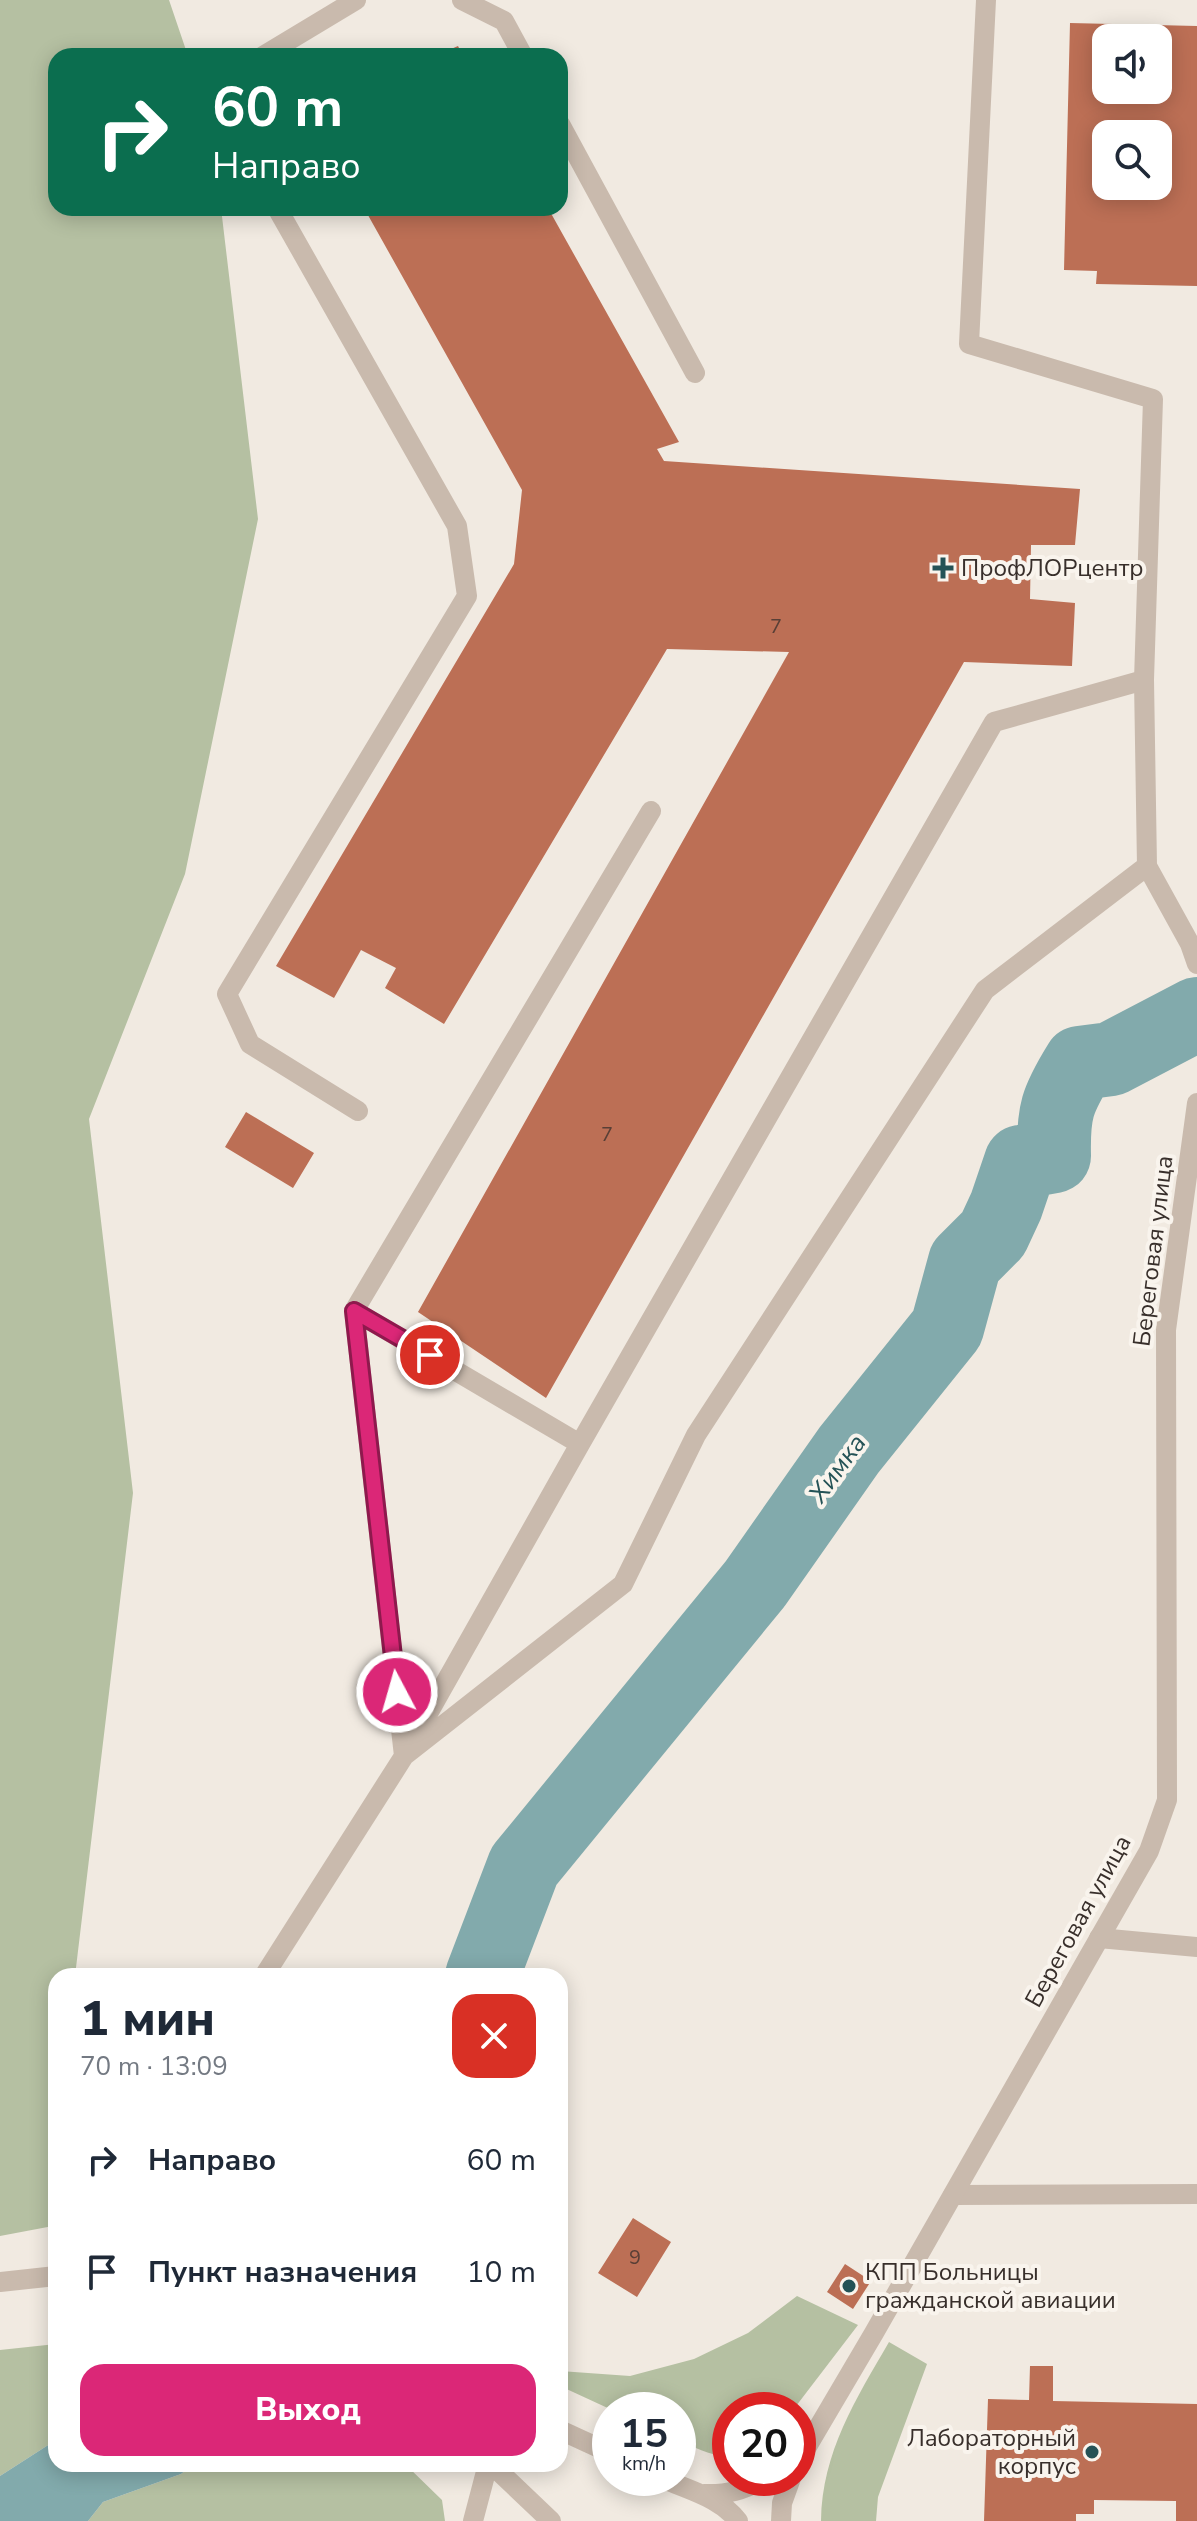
<!DOCTYPE html>
<html lang="ru">
<head>
<meta charset="utf-8">
<style>
	:root { --surface:#fff; --page:#f2f2f3; --text:#1f2937; --muted:#747a83; --accent:#db2777 }
	body { margin:0; font-family:"Nunito Sans",sans-serif; background:var(--page); color:var(--text); height:100vh; display:flex; flex-direction:column; font-size:30px; white-space:nowrap }
	* { box-sizing:border-box; margin:0 }
	p { font-size:26px; color:var(--muted) }
	.icon { flex:none; width:44px; height:44px; fill:none; stroke:currentColor; stroke-width:2; stroke-linecap:round; stroke-linejoin:round }
	.map { position:relative; flex:1; overflow:hidden }
	.drawer { position:absolute; left:48px; top:1968px; width:520px; height:504px; display:flex; flex-direction:column; background:var(--surface); border-radius:24px; box-shadow:0 4px 20px #0003 }
	.drawer>* { flex:none }
	.guide { position:absolute; left:48px; top:48px; width:520px; height:168px; border-radius:24px; box-shadow:0 4px 20px #0003; background:#0b6e4f; color:#fff; overflow:hidden }
	.controls { position:absolute; left:1092px; top:24px; display:grid; gap:16px }
	.controls a { display:grid; place-items:center; width:80px; height:80px; border-radius:16px; background:var(--surface); box-shadow:0 4px 20px #0003; font-size:40px }
	.speed { position:absolute; left:592px; top:2392px; display:flex; gap:16px; font-size:40px; font-weight:700; text-align:center }
	.speed>* { display:grid; place-content:center; width:104px; height:104px; border-radius:50%; background:var(--surface); box-shadow:0 4px 20px #0003; line-height:1 }
	.speed small { font-size:20px; font-weight:400 }
	.speed .limit { border:12px solid #d22; background:#fff; color:#111 }
	.pin { position:absolute; display:grid; place-items:center; width:68px; height:68px; color:#fff; margin:-34px; border:4px solid #fff; border-radius:50%; box-shadow:0 2px 8px #0007 }
	.me { position:absolute; width:88px; margin:-44px; rotate:354deg; stroke-linejoin:round; filter:drop-shadow(0 0 6px #0008) }
	.turn { display:flex; align-items:center; gap:28px; height:168px; padding:0 32px; font-size:36px }
	.turn .icon { width:104px; height:104px; stroke-width:2.5 }
	.turn b { display:block; font-size:56px; line-height:68px }
	.round { display:grid; place-items:center; flex:none; width:84px; height:84px; border-radius:24px; background:var(--page) }
	.headline { display:flex; align-items:center; justify-content:space-between; height:136px; padding:0 32px }
	h1 { font-size:48px; font-weight:800; line-height:60px }
	.cta { display:flex; gap:16px; margin-top:auto; padding:16px 32px }
	.cta a { flex:1; height:92px; border-radius:24px; background:var(--accent); color:#fff; font-size:32px; font-weight:800; line-height:92px; text-align:center }
	ul { padding:0; list-style:none }
	li { display:flex; align-items:center; gap:24px; height:112px; padding:0 32px }
	li div { flex:1 }
	li b { display:block; font-size:30px }
	li em { font-style:normal }
	.map>svg:first-child { display:block }
	.green { fill:#b5c0a2 }
	.water { fill:#82aaac }
	.lines { fill:none; stroke-linecap:round; stroke-linejoin:round }
	.river { stroke:#82aaac; stroke-width:74 }
	.building { fill:#bc6f55; fill-rule:evenodd }
	.lane { stroke:#c9baad; stroke-width:20 }
	.street { stroke:#c9baad; stroke-width:20 }
	.route-casing { stroke:#8e194d; stroke-width:20 }
	.route { stroke:#db2777; stroke-width:14 }
	.poi-dot { fill:#245256; stroke:#f9f4ed; stroke-width:3 }
	.labels { text-anchor:middle; stroke-width:8; stroke-linejoin:round; paint-order:stroke }
	.number-label { font-size:20px; fill:#593f36 }
	.poi-label { font-size:24px; fill:#382f2b; stroke:#f9f4ed; text-anchor:start }
	.street-label { font-size:24px; fill:#382f2b; stroke:#f9f4ed }
	.water-label { font-size:26px; font-style:italic; fill:#245256; stroke:#f9f4ed }
</style>
</head>
<body>
<div class="map">
<svg width="1197" height="2521" viewBox="0 0 1197 2521">
	<rect width="100%" height="100%" fill="#f1eae1"/>
	<!-- green -->
	<path class="green" d="M0,0H169L188,56H56V208H221L258,519L185,874L89,1119L133,1493L75,1976H56V2201L53,2226L0,2236Z
		M797,2296L858,2325L793,2410H730V2456C712,2457 694,2447 678,2440V2410H612L560,2386V2371L630,2376L694,2359L748,2333Z
		M889,2342L927,2364L878,2497L876,2521H821C822,2452 856,2399 889,2342Z
		M56,2344V2440L0,2476V2350Z
		M194,2464H405L442,2500L445,2521H88L103,2502L181,2474Z"/>
	<!-- water -->
	<path class="water" d="M56,2440V2464H194L181,2474L103,2502L88,2521H0V2476Z"/>
	<g class="lines">
		<!-- river -->
		<path class="river" d="M482,1976L524,1866L755,1584L849,1450L947,1328L965,1262L993,1234L1006,1206L1021,1162L1054,1156C1053,1112 1057,1100 1080,1063L1111,1059L1197,1014"/>
	</g>
	<!-- building -->
	<path class="building" d="M1070,23L1197,26V286L1096,284L1097,271L1064,270ZM1106,38H1158V90H1106ZM1106,134H1158V186H1106Z
		M458,46L463,56H435Z
		M364,208H548L679,442L657,449L664,461L1080,489L1075,545H1031L1030,599L1075,603L1072,666L964,662L546,1398L418,1312L789,652L667,649L444,1024L385,988L396,968L361,950L334,998L276,966L514,564L522,490Z
		M246,1112L314,1153L293,1188L225,1147Z
		M633,2218L671,2242L637,2297L598,2273Z
		M845,2264L871,2281L853,2309L827,2292Z
		M1030,2366H1053V2401L1197,2404V2521H1176V2501L1094,2500V2514H1076V2521H984L988,2399L1029,2400Z"/>
	<g class="lines">
		<!-- lane -->
		<path class="lane" d="M462,0L504,21L523,56
			M263,56L356,0
			M560,124L695,373
			M277,208L457,526L467,596L227,994L250,1044L358,1111
			M1147,866L1190,944L1197,964
			M354,1311L651,811
			M404,1756L623,1584L696,1435L985,990L1147,866L1144,680L1153,399L969,344L986,0
			M404,1756L354,1311L580,1444
			M1099,1938L1197,1947
			M264,1976L404,1756L580,1444L994,722L1144,680
			M953,2195L1197,2194
			M473,2521L488,2464"/>
		<!-- street -->
		<path class="street" d="M0,2282L56,2276
			M560,2430L610,2453
			M798,2462L874,2333L1149,1851L1167,1800L1166,1330L1197,1103
			M491,2464L551,2521
			M662,2478C687,2490 720,2497 738,2521
			M704,2494C727,2495 745,2490 765,2478
			M781,2521L782,2503L791,2478"/>
	</g>
	<g class="lines">
		<!-- route casing -->
		<g class="route-casing">
			<path id="route" d="M397,1692L354,1311L430,1355"/>
		</g>
		<!-- route -->
		<use href="#route" class="route"/>
	</g>
	<!-- markers -->
	<g class="poi-dot">
		<path d="M939 556h8v8h8v8h-8v8h-8v-8h-8v-8h8z"/>
		<circle cx="849" cy="2286" r="8"/>
		<circle cx="1092" cy="2452" r="8"/>
	</g>
	<g class="labels">
		<!-- number labels -->
		<g class="number-label">
			<text x="776" y="633">7</text>
			<text x="607" y="1141">7</text>
			<text x="635" y="2264">9</text>
		</g>
		<!-- poi labels -->
		<g class="poi-label">
			<text x="961" y="576">ПрофЛОРцентр</text>
			<text x="865" y="2280">КПП Больницы<tspan x="865" dy="28">гражданской авиации</tspan></text>
			<text x="1076" y="2446" text-anchor="end">Лабораторный<tspan x="1076" dy="28">корпус</tspan></text>
		</g>
		<!-- street labels -->
		<g class="street-label">
			<text transform="translate(1153 1251) rotate(-83)" y="8">Береговая улица</text>
			<text transform="translate(1078 1921) rotate(-61)" y="8">Береговая улица</text>
		</g>
		<!-- water labels -->
		<g class="water-label">
			<text transform="translate(837 1468) rotate(-54)" y="9">Химка</text>
		</g>
	</g>
</svg>
<div class="controls">
<a><svg class="icon" aria-label="sound" viewBox="0 0 24 24"><path d="M4 9h4l5-4v14l-5-4H4zM17 9q2 3 0 6"/></svg></a>
<a><svg class="icon" aria-label="search" viewBox="0 0 24 24"><circle cx="10" cy="10" r="6"/><path d="M15 15l6 6"/></svg></a>
</div>
<div class="speed"><div>15<small>km/h</small></div><div class="limit">20</div></div>
<div class="pin" style="left:430px;top:1355px;background:#d93025"><svg class="icon" aria-label="arrive" viewBox="0 0 24 24"><path d="M6 21V4h12l-3 4 3 4H6"/></svg></div>
<svg class="me" style="left:397px;top:1692px" viewBox="-20 -20 40 40"><circle r="17" fill="#db2777" stroke="#fff" stroke-width="3"/><path d="M0-11L8 9 0 5-8 9z" fill="#fff"/></svg>
<div class="guide">
<div class="turn"><svg class="icon" aria-label="right" viewBox="0 0 24 24"><path d="M7 20v-9h11M14 6l5 5-5 5"/></svg><div><b>60 m</b>Направо</div></div>
</div>
<section class="drawer">
<div class="headline"><div><h1>1 мин</h1><p>70 m · 13:09</p></div><a class="round" style="background:#d93025;color:#fff"><svg class="icon" aria-label="close" viewBox="0 0 24 24"><path d="M6 6l12 12M18 6L6 18"/></svg></a></div>
<ul>
<li><svg class="icon" aria-label="right" viewBox="0 0 24 24"><path d="M7 20v-9h11M14 6l5 5-5 5"/></svg><div><b>Направо</b></div><em>60 m</em></li>
<li><svg class="icon" aria-label="arrive" viewBox="0 0 24 24"><path d="M6 21V4h12l-3 4 3 4H6"/></svg><div><b>Пункт назначения</b></div><em>10 m</em></li>
</ul>
<div class="cta"><a>Выход</a></div>
</section>
</div>
</body>
</html>
